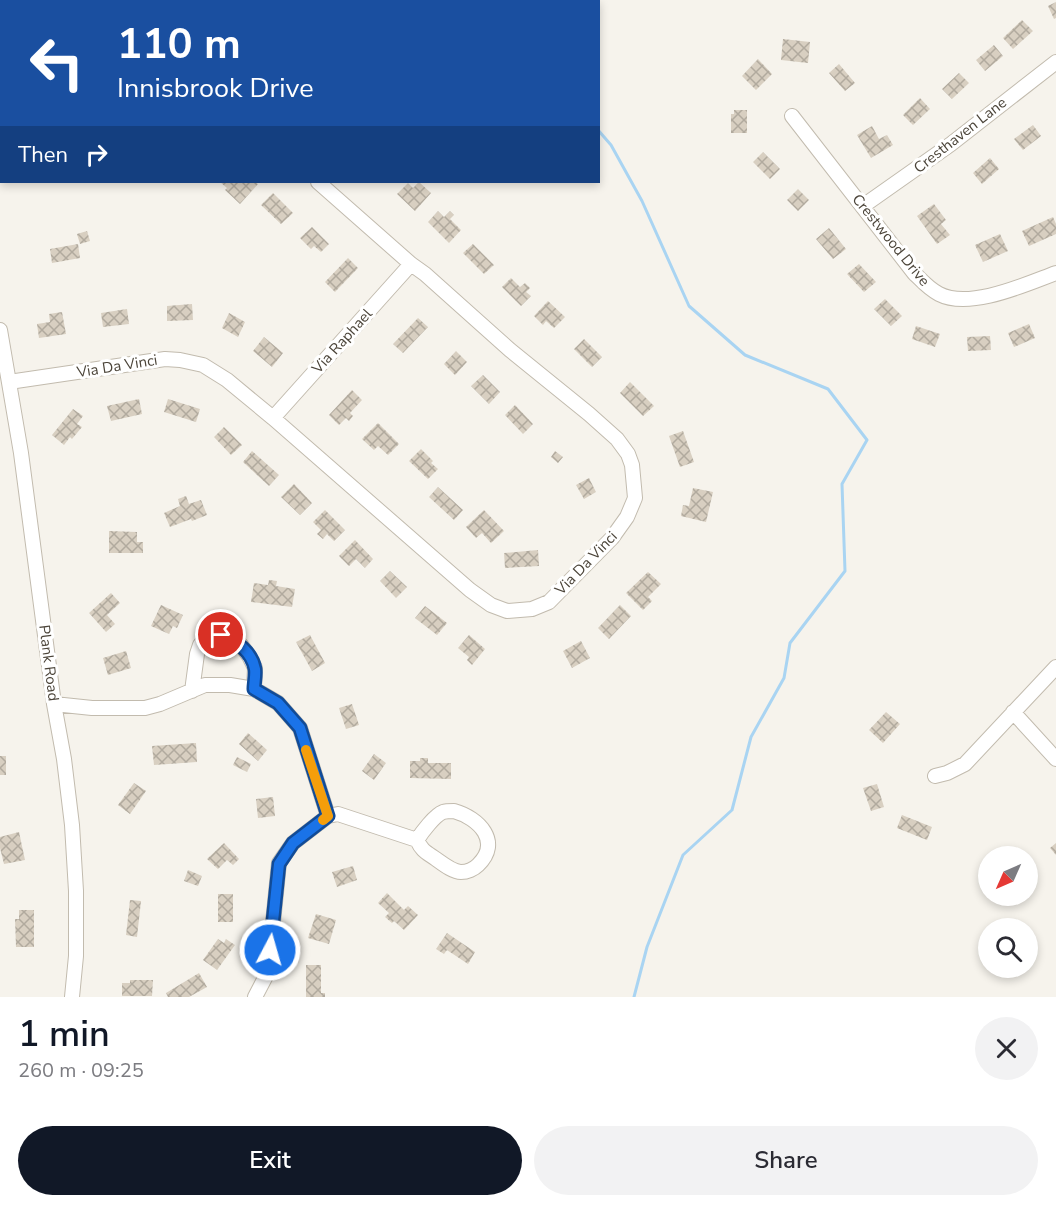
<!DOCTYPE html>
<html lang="en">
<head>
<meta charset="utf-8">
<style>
	:root { --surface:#fff; --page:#f2f2f3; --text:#2b2b33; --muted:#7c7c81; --accent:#111827 }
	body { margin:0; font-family:"Nunito Sans",sans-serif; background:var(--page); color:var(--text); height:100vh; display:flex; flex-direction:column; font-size:22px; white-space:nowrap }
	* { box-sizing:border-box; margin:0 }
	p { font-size:20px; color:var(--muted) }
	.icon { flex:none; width:33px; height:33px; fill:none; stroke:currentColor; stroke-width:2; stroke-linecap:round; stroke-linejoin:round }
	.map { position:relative; height:997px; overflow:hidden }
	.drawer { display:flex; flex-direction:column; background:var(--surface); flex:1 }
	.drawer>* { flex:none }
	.guide { position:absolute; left:0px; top:0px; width:600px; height:183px; box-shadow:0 3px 9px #0003; background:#1a4fa0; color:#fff; overflow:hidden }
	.needle { width:39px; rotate:225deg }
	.buttons { position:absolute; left:978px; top:846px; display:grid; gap:12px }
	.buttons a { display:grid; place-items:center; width:60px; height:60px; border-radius:50%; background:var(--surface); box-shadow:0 3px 9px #0003; font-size:30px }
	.pin { position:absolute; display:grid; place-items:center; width:51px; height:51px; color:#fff; margin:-26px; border:3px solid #fff; border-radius:50%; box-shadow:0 2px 6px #0007 }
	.me { position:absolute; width:66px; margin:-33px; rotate:6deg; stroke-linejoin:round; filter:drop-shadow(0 0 4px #0008) }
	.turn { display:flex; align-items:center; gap:21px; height:126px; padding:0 18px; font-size:27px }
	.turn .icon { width:78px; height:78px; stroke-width:2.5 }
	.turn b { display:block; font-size:42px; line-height:51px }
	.then { display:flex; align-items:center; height:57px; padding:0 18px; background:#0003; gap:12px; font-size:22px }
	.round { display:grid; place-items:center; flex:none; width:63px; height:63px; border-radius:32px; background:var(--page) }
	.overview { display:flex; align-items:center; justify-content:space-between; height:102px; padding:0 18px }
	h1 { font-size:36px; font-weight:600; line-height:45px; color:var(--accent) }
	.cta { display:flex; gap:12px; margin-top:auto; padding:12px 18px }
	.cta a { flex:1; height:69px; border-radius:36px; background:var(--accent); color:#fff; font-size:24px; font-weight:600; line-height:69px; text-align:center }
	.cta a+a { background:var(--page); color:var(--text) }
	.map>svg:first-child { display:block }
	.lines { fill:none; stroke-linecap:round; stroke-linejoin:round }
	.stream { stroke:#a9d4f2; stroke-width:3 }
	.building { fill:url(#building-cross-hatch) }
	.minor-casing { stroke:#c2bbae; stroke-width:16 }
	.minor { stroke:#fff; stroke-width:14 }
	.route-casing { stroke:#114b97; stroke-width:15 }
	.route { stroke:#1a73e8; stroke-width:10 }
	.slow { stroke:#f59e0b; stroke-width:10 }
	.labels { text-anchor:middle; stroke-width:6; stroke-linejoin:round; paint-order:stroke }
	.street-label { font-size:15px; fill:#4b4439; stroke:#fff }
</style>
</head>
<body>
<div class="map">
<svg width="1056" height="997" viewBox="0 0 1056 997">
	<defs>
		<pattern id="building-cross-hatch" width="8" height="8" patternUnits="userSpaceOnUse" patternTransform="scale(1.5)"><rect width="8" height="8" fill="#d8cfc1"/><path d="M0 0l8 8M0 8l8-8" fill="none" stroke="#b1aa9e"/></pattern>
	</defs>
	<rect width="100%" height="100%" fill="#f6f3ec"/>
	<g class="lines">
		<!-- stream -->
		<path class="stream" d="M548,2V0
			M598,130L611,145L642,201L689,306L745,355L828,389L867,440L842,484L845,571L790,643L784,678L751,737L732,810L683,855L647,947L634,997"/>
	</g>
	<!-- building -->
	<path class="building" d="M1056,2V18L1054,19L1048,6Z
		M1022,20L1033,31L1013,49L1003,38Z
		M783,39L810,42L808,63L781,60Z
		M994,45L1003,56L985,71L976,60Z
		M758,59L772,74L756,90L742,76Z
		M839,64L855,83L845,91L829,73Z
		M959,73L969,83L952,99L942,89Z
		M920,98L930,109L913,125L903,115Z
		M734,110H747V133H731V114H734Z
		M1033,125L1041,136L1023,150L1014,139Z
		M872,126L879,139L887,135L893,145L871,158L857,135Z
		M763,152L780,169L770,179L753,162Z
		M990,158L999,169L982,184L973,173Z
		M220,182H239L241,183L242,182H255L258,184L240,204L225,190L227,188Z
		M419,182L431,193L415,211L397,194L408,183L413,188Z
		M798,189L809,200L798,211L787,200Z
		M273,193L293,213L281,224L261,205Z
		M934,204L946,220L941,224L950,235L937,244L917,216Z
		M438,211L444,217L450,211L454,215L450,219L461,230L449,243L428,222Z
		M1053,217L1056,224V234L1029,246L1022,231Z
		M312,227L329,244L321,252L314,246L311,249L300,238Z
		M829,228L846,249L833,259L816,239Z
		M87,231L90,241L80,244L77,234Z
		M1000,234L1008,251L983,262L975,245Z
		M78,244L80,258L52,263L50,249Z
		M473,244L494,265L484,274L463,253Z
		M348,258L358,268L335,292L325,282Z
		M859,264L876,282L864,292L847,274Z
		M511,278L520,287L525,283L530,288L526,292L531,296L521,306L502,287Z
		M885,299L902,316L891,326L874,309Z
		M548,301L565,317L554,328L546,321L543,325L534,316Z
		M192,304L193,320L167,321V306Z
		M127,309L129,324L103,327L101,313Z
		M62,312L66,334L39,338L37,324L50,322L49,314Z
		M229,313L245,322L238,337L222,328Z
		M418,318L428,327L403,353L393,344Z
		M1029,324L1035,338L1014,347L1008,333Z
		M916,326L940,334L935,347L912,339Z
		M990,336L991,350L968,351L967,337Z
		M264,337L283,353L272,367L253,351Z
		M584,339L602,357L592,367L574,349Z
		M456,351L467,362L455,375L444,364Z
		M483,375L500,392L489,404L471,386Z
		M630,382L654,406L643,416L620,393Z
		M352,390L362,400L350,413L353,416L349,421L346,418L339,425L329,415Z
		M139,399L142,414L111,421L107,406Z
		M168,399L200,409L196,422L164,412Z
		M515,405L533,424L523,434L505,415Z
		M73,409L83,416L77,424L82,427L72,439L70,437L64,445L52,435Z
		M378,423L399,444L388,455L378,446L374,450L362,439Z
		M224,427L242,445L231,455L214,437Z
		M683,431L694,462L680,467L669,436Z
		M421,449L433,461L431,463L438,469L428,479L409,461Z
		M252,451L279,475L269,486L243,462Z
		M555,451L563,457L558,463L551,457Z
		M589,478L596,492L584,499L576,485Z
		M294,484L312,503L300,515L281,497Z
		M438,487L463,510L454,520L429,497Z
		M693,488L713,492L706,522L681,516L683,505L689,506Z
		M186,496L189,504L201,500L207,515L192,521L191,519L170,527L164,513L180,506L178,499Z
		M325,510L345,530L334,541L327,534L323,539L317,534L321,530L313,522Z
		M484,510L504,531L491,543L482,533L476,538L466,527Z
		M109,531L137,532V542H143V553H109Z
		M355,540L373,559L365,568L356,559L349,566L339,556Z
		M538,550L539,566L505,568L504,553Z
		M390,571L407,587L396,598L380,581Z
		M648,572L661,584L648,597L652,601L643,610L626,593Z
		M269,580L277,581L276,586L295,589L292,607L251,602L254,583L268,585Z
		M111,593L120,603L107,615L115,624L106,632L89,613Z
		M161,605L183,615L177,628L173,626L169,634L151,626Z
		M620,605L631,616L609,639L598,628Z
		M425,606L447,623L437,635L415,618Z
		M310,635L325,663L312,671L296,642Z
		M469,635L485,649L472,665L467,660L469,657L458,648Z
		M581,641L590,658L572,668L563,651Z
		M126,651L131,668L108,675L103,658Z
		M352,704L359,725L346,729L339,708Z
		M886,712L900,724L883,743L869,730Z
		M248,733L267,750L258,761L239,744Z
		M196,743L197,762L154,765L152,746Z
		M374,754L386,763L374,780L362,771Z
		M0,756H6V775H0Z
		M237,757L251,764L247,772L233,765Z
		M420,758H428V763H451V779L410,778V761H420Z
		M134,783L146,791L130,814L118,805Z
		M877,784L884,807L871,811L863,788Z
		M273,797L275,816L258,818L256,799Z
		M902,815L932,827L927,840L897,828Z
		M19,832L25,860L4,864L0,848V837Z
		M224,843L239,859L233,865L227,860L218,869L207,859Z
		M1056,843V855L1050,848Z
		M353,866L357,880L337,887L332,872Z
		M188,870L202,876L198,886L184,881Z
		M387,893L404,910L408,906L418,915L404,930L394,921L392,923L385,917L389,913L378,903Z
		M218,894H233V922H218Z
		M130,900L141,901L137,937L126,935Z
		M19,910H34V947H16L15,919H19Z
		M316,914L336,920L329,944L308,938Z
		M447,933L475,952L468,964L447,950L444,954L436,949Z
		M218,939L224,943L226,939L235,945L217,970L203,960Z
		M306,965H321V993H325V997H306Z
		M199,973L207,987L189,997H168L166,993Z
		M130,980H153L152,996H122V983H130Z"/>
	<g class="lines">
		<!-- minor casing -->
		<g class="minor-casing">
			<path id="minor" d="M139,0L140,2
				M792,116L914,273C922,281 929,289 939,294C970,310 1026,284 1056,273
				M863,206L951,144L1056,62
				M0,330L21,453L54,704L64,759L72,825L76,891V956L72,997
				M9,382L165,359L180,360L203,365L227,380L273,418L470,590L491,605L507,611L532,609L549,602L612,538L627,517L635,498L632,465L628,454L617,439L589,414L510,350L425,274L411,264L318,182
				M273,418L411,264
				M192,691L197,654L200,645L205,640L221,635L231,638L241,645L249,656L255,668L254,689
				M54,704L92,708H145L160,704L205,685H230L254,689L278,703L300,728L328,816
				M1013,712L1056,759
				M935,776L947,773L965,764L1056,667
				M454,811C479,818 502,842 478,865C474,869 467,872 461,872C453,872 443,864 436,859C426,852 422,851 417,840C422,832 435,815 443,812C446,811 450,811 454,811Z
				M255,997L268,972L279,863L293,843L328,816L338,814L417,840"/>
		</g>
		<!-- minor -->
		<use href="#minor" class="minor"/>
	</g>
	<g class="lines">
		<!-- route casing -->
		<g class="route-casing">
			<path id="route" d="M221,635C236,640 252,652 255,669C256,675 254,683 254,689L278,703L300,728L328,816L293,843L279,864L270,950"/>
		</g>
		<!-- route -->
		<use href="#route" class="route"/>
		<!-- slow -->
		<path class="slow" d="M306,750L328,816L323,820"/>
	</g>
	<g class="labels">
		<!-- street labels -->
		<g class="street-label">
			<text transform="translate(960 135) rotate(-38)" y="5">Cresthaven Lane</text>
			<text transform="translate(891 240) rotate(51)" y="5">Crestwood Drive</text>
			<text transform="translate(342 341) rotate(-48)" y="5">Via Raphael</text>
			<text transform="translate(117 366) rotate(-9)" y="5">Via Da Vinci</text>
			<text transform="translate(586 563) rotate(-46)" y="5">Via Da Vinci</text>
			<text transform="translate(49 663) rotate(83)" y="5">Plank Road</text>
		</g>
	</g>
</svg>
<div class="buttons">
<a><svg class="needle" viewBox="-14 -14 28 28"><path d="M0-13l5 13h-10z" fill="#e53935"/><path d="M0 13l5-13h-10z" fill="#7c7c81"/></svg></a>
<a><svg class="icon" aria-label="search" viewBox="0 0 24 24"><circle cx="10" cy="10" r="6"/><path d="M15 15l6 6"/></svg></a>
</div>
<div class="pin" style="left:221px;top:635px;background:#d93025"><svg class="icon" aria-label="arrive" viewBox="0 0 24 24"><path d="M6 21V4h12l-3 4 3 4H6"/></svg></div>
<svg class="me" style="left:270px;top:950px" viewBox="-20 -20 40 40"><circle r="17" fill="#1a73e8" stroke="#fff" stroke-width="3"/><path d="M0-11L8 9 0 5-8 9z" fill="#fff"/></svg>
<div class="guide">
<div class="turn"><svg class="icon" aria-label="left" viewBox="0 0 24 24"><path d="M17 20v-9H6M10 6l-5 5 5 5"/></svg><div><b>110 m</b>Innisbrook Drive</div></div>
<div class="then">Then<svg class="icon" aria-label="right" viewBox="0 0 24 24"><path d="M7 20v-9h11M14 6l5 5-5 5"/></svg></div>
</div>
</div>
<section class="drawer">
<div class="overview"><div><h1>1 min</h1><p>260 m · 09:25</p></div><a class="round"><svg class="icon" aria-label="close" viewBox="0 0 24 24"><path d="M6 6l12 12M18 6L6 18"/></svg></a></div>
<div class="cta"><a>Exit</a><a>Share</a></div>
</section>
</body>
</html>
